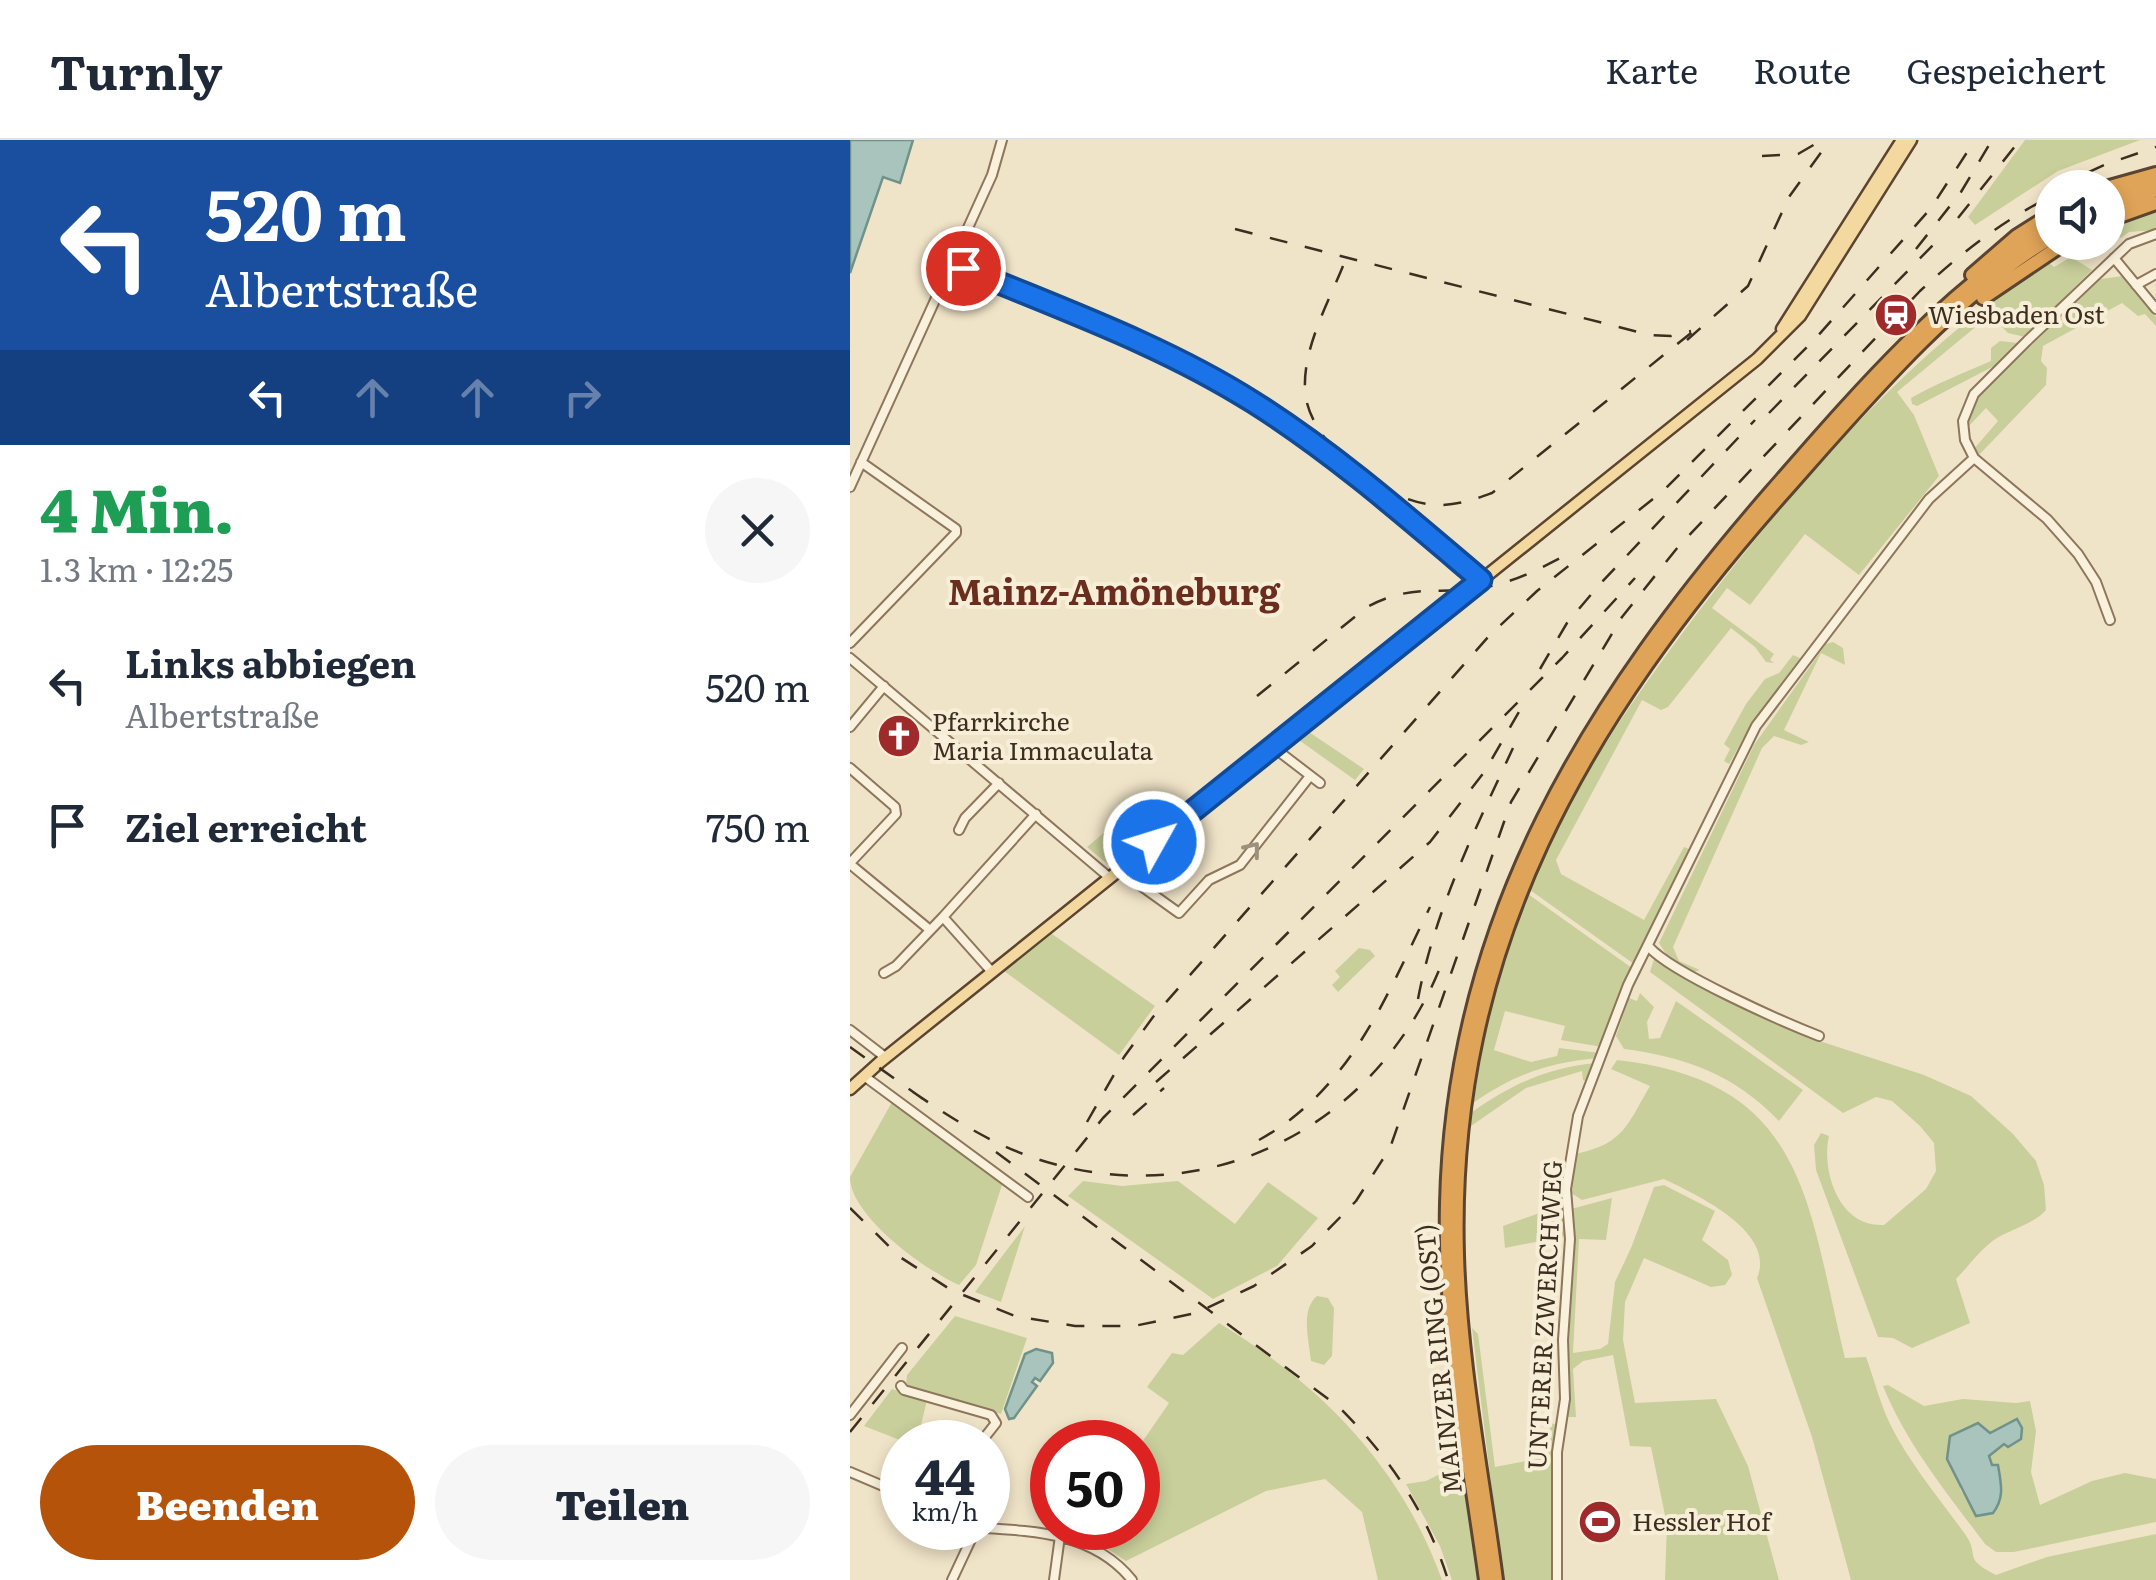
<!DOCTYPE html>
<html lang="de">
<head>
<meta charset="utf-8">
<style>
	:root { --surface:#fff; --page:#f6f6f7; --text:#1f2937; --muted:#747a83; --line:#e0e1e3; --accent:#b45309 }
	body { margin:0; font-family:Literata,serif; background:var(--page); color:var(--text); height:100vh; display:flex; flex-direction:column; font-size:38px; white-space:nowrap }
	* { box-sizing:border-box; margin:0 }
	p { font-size:32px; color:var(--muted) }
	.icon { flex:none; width:55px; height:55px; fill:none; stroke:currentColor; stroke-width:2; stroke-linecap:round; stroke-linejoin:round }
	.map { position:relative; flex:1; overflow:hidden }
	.sheet { display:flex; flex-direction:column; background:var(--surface); width:850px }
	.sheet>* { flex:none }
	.top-card { background:#1a4fa0; color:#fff; overflow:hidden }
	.controls { position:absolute; left:1185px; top:30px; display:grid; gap:20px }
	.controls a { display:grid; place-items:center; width:90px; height:90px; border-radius:50%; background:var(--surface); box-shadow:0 5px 15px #0003; font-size:50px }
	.speed { position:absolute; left:30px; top:1280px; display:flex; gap:20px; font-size:50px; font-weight:700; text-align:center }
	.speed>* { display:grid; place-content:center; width:130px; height:130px; border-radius:50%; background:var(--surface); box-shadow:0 5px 15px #0003; line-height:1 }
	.speed small { font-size:25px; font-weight:400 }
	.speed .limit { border:15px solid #d22; background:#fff; color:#111 }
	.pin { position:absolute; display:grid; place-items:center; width:85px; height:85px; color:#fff; margin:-42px; border:5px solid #fff; border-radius:50%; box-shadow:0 2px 10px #0007 }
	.me { position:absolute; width:110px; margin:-55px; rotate:51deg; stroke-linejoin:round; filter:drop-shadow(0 0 8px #0008) }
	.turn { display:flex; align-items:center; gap:35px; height:210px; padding:0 40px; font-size:45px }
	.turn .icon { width:130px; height:130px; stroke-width:2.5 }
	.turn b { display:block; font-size:70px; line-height:85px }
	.lanes { display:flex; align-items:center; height:95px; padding:0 40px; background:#0003; justify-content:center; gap:50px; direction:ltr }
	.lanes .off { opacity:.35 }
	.round { display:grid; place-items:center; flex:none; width:105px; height:105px; border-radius:52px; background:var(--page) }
	.summary { display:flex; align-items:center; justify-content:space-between; height:170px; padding:0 40px }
	h1 { font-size:60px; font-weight:800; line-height:75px; color:#1e9e55 }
	.action { display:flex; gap:20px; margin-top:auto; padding:20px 40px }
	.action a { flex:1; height:115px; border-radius:60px; background:var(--accent); color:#fff; font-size:40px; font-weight:800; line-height:115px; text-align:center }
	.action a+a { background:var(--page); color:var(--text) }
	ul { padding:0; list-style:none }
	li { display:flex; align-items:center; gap:30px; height:140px; padding:0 40px }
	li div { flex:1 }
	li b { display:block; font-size:38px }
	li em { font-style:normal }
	header { display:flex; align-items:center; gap:60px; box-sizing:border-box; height:140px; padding:0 50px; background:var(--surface); border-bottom:2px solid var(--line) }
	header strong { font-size:48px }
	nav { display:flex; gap:55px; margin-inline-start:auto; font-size:35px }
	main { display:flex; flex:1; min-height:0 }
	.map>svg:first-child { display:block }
	.green { fill:#c9cf9b; fill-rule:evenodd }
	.water { fill:#a9c4bc; stroke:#6f938a; stroke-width:2.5 }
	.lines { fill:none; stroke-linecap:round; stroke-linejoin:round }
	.minor-casing { stroke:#8d765c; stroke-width:12 }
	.major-casing { stroke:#5b4430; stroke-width:15 }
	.highway-casing { stroke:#5b4430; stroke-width:18 }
	.minor { stroke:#faf1dc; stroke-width:8 }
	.major { stroke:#f3d9a0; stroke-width:10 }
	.highway { stroke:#e0a458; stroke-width:12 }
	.rail { stroke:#3d2e20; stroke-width:2.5; stroke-dasharray:18 18; stroke-linecap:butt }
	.oneway { stroke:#9c907e }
	.route-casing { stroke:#114b97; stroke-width:25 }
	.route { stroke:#1a73e8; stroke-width:18 }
	.labels { text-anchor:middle; stroke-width:8; stroke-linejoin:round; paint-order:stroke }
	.poi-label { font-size:25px; fill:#3d2e20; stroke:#f7eed8; text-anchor:start }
	.street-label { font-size:25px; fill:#3d2e20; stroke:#f7eed8 }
	.district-label { font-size:35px; font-weight:bold; fill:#6b2e1e; stroke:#f7eed8 }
</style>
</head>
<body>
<header>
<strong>Turnly</strong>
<nav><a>Karte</a><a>Route</a><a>Gespeichert</a></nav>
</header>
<main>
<section class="sheet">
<div class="top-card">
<div class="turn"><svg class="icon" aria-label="left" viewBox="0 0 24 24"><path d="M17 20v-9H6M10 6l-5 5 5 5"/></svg><div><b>520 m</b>Albertstraße</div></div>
<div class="lanes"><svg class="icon" aria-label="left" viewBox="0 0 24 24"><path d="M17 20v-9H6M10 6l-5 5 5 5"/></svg><svg class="icon off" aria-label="ahead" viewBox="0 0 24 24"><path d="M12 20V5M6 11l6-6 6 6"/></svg><svg class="icon off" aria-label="ahead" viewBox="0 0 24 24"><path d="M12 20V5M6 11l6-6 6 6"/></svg><svg class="icon off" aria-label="right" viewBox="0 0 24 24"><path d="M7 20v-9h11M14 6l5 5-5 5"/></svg></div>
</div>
<div class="summary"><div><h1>4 Min.</h1><p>1.3 km · 12:25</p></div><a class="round"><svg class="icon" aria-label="close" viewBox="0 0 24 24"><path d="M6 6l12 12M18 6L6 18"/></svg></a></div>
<ul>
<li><svg class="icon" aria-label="left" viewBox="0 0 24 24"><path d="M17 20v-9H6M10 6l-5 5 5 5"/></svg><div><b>Links abbiegen</b><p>Albertstraße</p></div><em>520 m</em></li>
<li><svg class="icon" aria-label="arrive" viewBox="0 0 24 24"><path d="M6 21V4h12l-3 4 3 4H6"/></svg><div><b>Ziel erreicht</b></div><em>750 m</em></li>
</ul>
<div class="action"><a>Beenden</a><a>Teilen</a></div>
</section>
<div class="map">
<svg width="1306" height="1440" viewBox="0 0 1306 1440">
	<rect width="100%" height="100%" fill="#f0e4c8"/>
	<!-- green -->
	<path class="green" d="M1175,0H1290L1208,31L1125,85L1118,77Z
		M1306,73V90L1279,92L1271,98L1258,90V84L1284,75Z
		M1221,117L1242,130L1175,197L1158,193L1140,175L1047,252L1064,275L1089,336L1009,435L955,394L900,465L877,448L862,468L924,514L920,520L924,523L916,522L905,507L881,488L818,567L811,570L792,560L706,720L711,734L794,780L834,707L839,709L784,824L680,750C720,647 783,559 849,471C948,341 1060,212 1198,122L1204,127Z
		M1273,136L1306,177V186L1295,174L1288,176L1272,163L1193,206L1191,221L1197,228L1196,245L1129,315L1123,310L1148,281L1136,268L1116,289L1121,268L1127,257L1251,139Z
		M1150,201L1168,203L1146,225L1067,266L1062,264L1061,258C1088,243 1113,233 1141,221V208Z
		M983,502L993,508L995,525L971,513L934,590L959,602L951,605L924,596L912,608L823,807L829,821L850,830L844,832L818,817L809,803L904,605L976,504Z
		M943,515L950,518L900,587L879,624L874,621L880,609L874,604L896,564L915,539L929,533Z
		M456,590L514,629L505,640L446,598Z
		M256,691L277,714L261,727L237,707Z
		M678,754L782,828L752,907L711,900L715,886L655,871L644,910L681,922L707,916L709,908L750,913L748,918C696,923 666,934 623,963L643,852Z
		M202,794L305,866L269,915L154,831Z
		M509,808L520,810L525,816L488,852L482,845L490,837L485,831Z
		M804,819L948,894L1074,935L1121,956L1163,994L1186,1021L1194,1045L1196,1070C1185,1083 1163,1089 1147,1098C1131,1108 1119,1126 1106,1139L1120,1183L1062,1208L1043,1198L1028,1197L966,1030L964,1005L971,993L979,996C971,1031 989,1088 1034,1085L1076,1049L1086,1031L1084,1003L1070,986L1042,961L1026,957L993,973L800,832Z
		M790,853L804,867L797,882L799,899L810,898L826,861L953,950L929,981C885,935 836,917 774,909L766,896L779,858L787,861Z
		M767,920C958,941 957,1064 995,1218L1016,1217C1024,1239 1030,1263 1040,1284C1060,1324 1089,1358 1115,1394C1131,1416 1111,1417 1146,1435L1197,1417L1306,1394V1440H1001L962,1297L907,1138C927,1092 847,1055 814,1039L732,1060L721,1053L725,1014C774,1004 777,985 800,946L761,929Z
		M745,923L738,942L733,940L732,931L676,948L621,986L622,972C662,944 697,928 745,923Z
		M42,962L153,1042L126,1125L109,1145C75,1130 0,1076 0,1037Z
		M233,1041L272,1046L328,1041L385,1084L418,1042L468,1078L427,1126L363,1159L218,1056Z
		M814,1045L865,1071L852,1100L878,1120L882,1135L875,1145L861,1147L794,1118L775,1162L773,1200L785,1263L866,1259L898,1326L929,1440H815L817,1385L801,1307L780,1306L763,1215L733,1221L723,1229L726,1277H716V1201L724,1099L721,1069L762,1058L756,1100L729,1099L723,1213L750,1209L758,1204L765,1142L781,1108L804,1047Z
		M712,1065L716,1096L655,1108L653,1086Z
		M175,1086L151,1162L125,1152Z
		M467,1156L478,1158L484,1168L482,1216L474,1225L461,1221C459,1201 450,1170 467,1156Z
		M105,1176L177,1198L151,1274L59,1249L56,1245L57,1235Z
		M369,1183C471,1245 551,1326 592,1440H528L512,1372L475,1339L416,1351L276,1421L236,1395L238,1392L229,1391L232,1388H288V1308L319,1263L297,1247L322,1213L333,1215Z
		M622,1188L628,1194L645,1327L697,1317L700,1282L706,1285L705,1440H653Z
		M1038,1245L1074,1266L1113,1259L1166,1263L1180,1261L1186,1291L1181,1332L1190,1365L1242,1341L1275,1333L1306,1339V1382L1164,1412H1146L1135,1404C1097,1353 1057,1305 1033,1246ZM1159,1282L1171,1299L1158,1307L1154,1304L1139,1316L1142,1326L1133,1376H1127L1110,1349L1132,1287L1140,1293Z
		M42,1249L77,1260L67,1302H55L14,1286Z
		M604,1327L614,1339L628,1440H602L590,1406L556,1344L576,1341Z"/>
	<!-- water -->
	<path class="water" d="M0,0H63L50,43L33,37L0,133Z
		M186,1209L202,1213L203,1223L190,1241L185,1238L182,1242L187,1246L164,1278L159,1279L155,1269L175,1214Z
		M1167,1279L1172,1288L1171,1299L1158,1307L1154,1304L1139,1316L1142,1325H1148C1151,1344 1155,1357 1143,1373L1126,1376L1097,1319L1100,1296L1128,1283L1140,1293Z"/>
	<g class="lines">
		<!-- minor casing -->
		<g class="minor-casing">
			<path id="minor" d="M1264,118L1306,169
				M101,123C203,166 307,203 401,261C483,311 558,377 631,440
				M1286,145L1306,134
				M0,347L142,35L152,0
				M1260,480L1246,442L1228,414L1197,379L1124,318L1115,300L1113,281L1124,254L1177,201L1279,104L1306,94
				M0,503L106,393V389L11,322
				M0,518L260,738
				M0,587L34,546
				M423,607L470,643
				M0,628L45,667L46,674L0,723
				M109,690L115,678L149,643
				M0,724L80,790
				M269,730L329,773L359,740L390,725L460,636
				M93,777L142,832
				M799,807C822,833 933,882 969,896
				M34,833L46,826L93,777L186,674
				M0,890L35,917
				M14,936L178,1057
				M51,1246L54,1250L141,1275L146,1283L131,1302
				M0,1275L52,1208
				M0,1332L52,1354
				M102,1440L125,1391L133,1388C188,1391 245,1394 282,1440
				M204,1440L210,1396
				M707,1440V1312L715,1259L713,1200L720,1099L716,1049L728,976L749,921L778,845L906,586L1079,359L1124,318"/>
		</g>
		<!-- major casing -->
		<g class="major-casing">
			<path id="major" d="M932,189L1052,0
				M0,949L30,922L907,219L950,176L1061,0"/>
		</g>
		<!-- highway casing -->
		<g class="highway-casing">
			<path id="highway" d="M1256,48L1306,34
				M1258,58L1302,41
				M1258,68L1306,50
				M1258,80L1306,63
				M1122,135L1167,96L1202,74
				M1133,158L1216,102
				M636,1440C619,1316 594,1190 597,1064C603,778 740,560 923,350C1006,255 1094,152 1202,86
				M646,1440C632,1333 610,1223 607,1115C598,806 734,579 932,354C1011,265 1100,158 1202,97"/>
		</g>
		<!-- minor -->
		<use href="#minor" class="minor"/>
		<!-- major -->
		<use href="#major" class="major"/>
		<!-- highway -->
		<use href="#highway" class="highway"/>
		<!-- rail -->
		<path class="rail" d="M912,16L948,14L972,0
			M1205,48L1254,25L1306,7
			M1108,78L1170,0
			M385,89L800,195L821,196L841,191
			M1066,109L1111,52L1142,0
			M493,126C478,163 453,208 455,249C456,303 539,366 590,365C609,365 625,359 642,353L846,189
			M143,133L330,211L467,293
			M837,200L898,146L939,57L980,0
			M919,273L1084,104
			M690,529L717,483L750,444L905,280
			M407,556L517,467C562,443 586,455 631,448C663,443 691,428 718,414
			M568,859C585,769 625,690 663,608
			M0,907L73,959
			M306,942L580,702L635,631L670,570
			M63,952C107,982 151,1010 204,1024C370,1069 530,980 592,823
			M283,975L314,948
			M237,982L274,917L303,877L639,496L687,451L813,351L966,198L1081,68L1125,0
			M409,1000C501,949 536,857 580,767
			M146,1012L489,1267C539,1317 577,1372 598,1440
			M0,1068L50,1117L101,1150L165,1176L225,1186H284L346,1173L404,1146L462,1106L506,1061L540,1008L661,662L772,477L828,407L1070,151C1110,114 1153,80 1202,56
			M0,1292L253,978L712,518L785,438"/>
	</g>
	<!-- one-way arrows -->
	<defs><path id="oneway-chevron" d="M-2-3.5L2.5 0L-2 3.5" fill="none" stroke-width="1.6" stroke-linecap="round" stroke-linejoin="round" transform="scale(2.5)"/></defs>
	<use class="oneway" href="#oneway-chevron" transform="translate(403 709) rotate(-52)"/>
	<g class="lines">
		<!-- route casing -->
		<g class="route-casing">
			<path id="route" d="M113,128C211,169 313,205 403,262C484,313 558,378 631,440L304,702"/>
		</g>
		<!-- route -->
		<use href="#route" class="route"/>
	</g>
	<!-- icons -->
	<defs>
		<g id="station-disc" transform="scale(2.25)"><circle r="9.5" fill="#9e2a2b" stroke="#f7eed8"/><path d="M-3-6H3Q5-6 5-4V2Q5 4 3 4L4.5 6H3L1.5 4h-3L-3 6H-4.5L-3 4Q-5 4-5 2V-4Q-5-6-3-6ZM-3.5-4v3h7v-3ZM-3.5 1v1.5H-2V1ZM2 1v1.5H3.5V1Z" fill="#fff"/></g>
		<g id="church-disc" transform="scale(2.25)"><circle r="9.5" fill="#9e2a2b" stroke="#f7eed8"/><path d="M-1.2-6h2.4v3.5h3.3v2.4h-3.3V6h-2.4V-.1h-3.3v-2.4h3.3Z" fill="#fff"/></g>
		<g id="stadium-disc" transform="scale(2.25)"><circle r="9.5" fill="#9e2a2b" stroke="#f7eed8"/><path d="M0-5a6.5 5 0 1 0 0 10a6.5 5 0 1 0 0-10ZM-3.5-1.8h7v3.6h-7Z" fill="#fff"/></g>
	</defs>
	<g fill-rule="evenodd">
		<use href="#station-disc" x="1046" y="175"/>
		<use href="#church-disc" x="49" y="596"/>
		<use href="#stadium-disc" x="750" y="1382"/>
	</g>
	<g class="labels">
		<!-- poi labels -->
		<g class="poi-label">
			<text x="1078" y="184">Wiesbaden Ost</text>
			<text x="82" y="591">Pfarrkirche<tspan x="82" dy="29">Maria Immaculata</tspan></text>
			<text x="782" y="1391">Hessler Hof</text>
		</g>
		<!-- street labels -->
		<g class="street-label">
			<text transform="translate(695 1175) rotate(-87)" y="9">UNTERER ZWERCHWEG</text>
			<text transform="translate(589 1219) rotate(-96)" y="9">MAINZER RING (OST)</text>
		</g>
		<!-- district labels -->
		<g class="district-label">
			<text x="264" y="465">Mainz-Amöneburg</text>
		</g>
	</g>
</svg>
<div class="controls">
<a><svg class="icon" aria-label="sound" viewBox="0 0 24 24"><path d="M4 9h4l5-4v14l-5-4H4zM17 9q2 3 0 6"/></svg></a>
</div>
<div class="speed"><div>44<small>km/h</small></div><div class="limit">50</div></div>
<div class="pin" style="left:113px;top:128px;background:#d93025"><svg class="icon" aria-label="arrive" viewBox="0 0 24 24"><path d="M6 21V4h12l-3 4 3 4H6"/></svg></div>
<svg class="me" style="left:304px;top:702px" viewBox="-20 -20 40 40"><circle r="17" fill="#1a73e8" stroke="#fff" stroke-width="3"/><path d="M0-11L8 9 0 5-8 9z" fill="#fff"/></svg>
</div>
</main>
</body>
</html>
